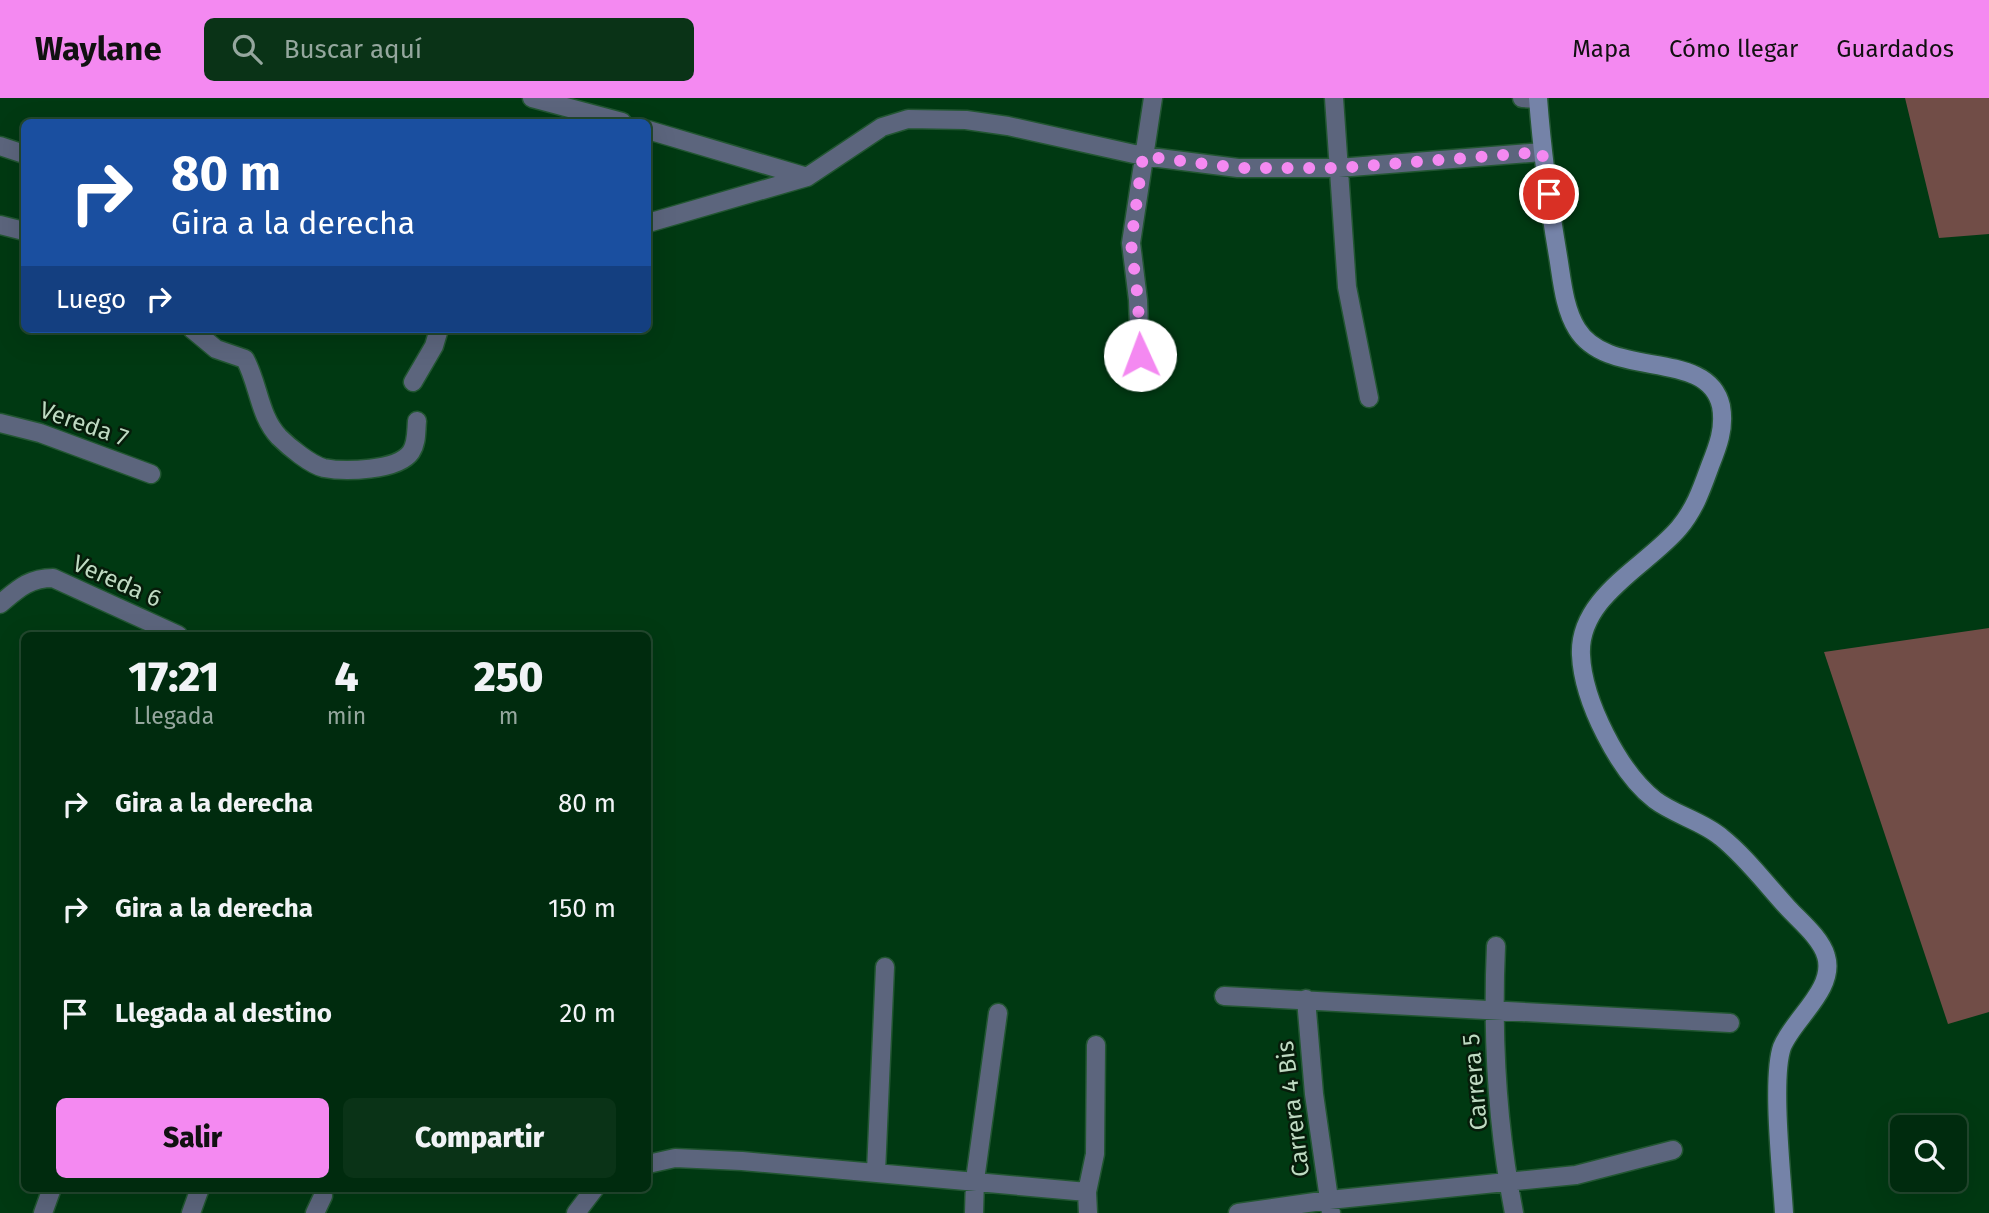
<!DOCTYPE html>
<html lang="es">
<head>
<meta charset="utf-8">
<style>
	:root { --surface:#002b0e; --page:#0a3317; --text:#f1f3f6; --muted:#95a79e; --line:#22472e; --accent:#f489f1 }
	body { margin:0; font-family:"Fira Sans",sans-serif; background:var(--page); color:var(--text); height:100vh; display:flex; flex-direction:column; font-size:26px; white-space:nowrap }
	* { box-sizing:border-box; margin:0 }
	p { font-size:23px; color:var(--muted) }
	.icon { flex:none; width:38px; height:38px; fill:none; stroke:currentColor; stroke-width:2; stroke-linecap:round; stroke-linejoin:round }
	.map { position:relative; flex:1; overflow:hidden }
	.sheet { position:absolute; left:21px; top:534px; width:630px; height:560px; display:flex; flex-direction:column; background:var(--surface); border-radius:10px; box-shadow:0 7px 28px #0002,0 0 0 2px var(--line) }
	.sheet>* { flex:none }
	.banner { position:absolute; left:21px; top:21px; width:630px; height:214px; border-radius:10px; box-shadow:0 7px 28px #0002,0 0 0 2px var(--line); background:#1a4fa0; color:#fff; overflow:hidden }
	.controls { position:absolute; left:1890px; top:1017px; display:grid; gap:14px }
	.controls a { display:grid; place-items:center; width:77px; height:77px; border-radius:10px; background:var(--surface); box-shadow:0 7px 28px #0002,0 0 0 2px var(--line); font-size:35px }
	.pin { position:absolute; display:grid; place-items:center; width:60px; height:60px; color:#fff; margin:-30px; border:4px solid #fff; border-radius:50%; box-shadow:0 2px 7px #0007 }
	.me { position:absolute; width:77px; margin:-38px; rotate:358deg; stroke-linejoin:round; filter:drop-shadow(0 0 5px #0008) }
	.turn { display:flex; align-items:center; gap:24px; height:147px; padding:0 35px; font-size:32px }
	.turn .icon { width:91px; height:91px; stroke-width:2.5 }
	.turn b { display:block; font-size:49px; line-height:60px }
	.then { display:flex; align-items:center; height:66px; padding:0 35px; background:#0003; gap:14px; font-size:26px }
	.eta { display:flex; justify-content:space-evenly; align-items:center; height:119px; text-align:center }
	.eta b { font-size:42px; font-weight:800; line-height:49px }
	.action { display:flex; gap:14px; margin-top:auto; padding:14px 35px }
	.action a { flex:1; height:80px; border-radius:10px; background:var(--accent); color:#111; font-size:28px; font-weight:800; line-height:80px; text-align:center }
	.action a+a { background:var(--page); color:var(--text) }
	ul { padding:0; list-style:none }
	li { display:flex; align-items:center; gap:21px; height:105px; padding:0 35px }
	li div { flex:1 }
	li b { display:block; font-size:26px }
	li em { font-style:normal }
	header { display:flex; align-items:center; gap:42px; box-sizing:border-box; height:98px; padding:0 35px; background:var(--accent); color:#111 }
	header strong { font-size:33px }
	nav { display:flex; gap:38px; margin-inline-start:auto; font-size:24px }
	.search { width:490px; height:63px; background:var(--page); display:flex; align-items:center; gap:18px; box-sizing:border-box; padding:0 24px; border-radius:10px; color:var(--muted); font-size:26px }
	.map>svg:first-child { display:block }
	.green { fill:#714d47 }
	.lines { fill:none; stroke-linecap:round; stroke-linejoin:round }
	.street-casing { stroke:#225632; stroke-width:21 }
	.secondary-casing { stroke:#225632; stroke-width:21 }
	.street { stroke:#5c657d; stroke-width:18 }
	.secondary { stroke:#7583a8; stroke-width:18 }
	.route { stroke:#f489f1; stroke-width:12; stroke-dasharray:0 21.6 }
	.labels { text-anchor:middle; stroke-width:5; stroke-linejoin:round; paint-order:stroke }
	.street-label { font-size:24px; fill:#bfdac2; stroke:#061c0a }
</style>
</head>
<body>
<header>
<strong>Waylane</strong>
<div class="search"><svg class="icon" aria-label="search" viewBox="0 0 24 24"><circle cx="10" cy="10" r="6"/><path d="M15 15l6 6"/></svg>Buscar aquí</div>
<nav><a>Mapa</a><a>Cómo llegar</a><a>Guardados</a></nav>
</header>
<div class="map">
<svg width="1989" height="1115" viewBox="0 0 1989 1115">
	<rect width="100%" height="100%" fill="#003912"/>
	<!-- green -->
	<path class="green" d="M1905,0H1989V136L1939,140Z
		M1989,530V914L1948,926L1824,554Z"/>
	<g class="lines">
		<!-- street casing -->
		<g class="street-casing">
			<path id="street" d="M532,0L622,24
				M1334,0L1347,189L1369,300
				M1522,0L1538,1
				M648,32L807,79
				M0,48L24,56
				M648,125L807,79L882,29L908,21L966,22L1008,28L1143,58L1238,70H1338L1542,54
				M0,127L24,133
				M192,231L216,251L245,261C259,287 259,318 279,339C289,349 311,367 324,370C344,374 398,373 411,354C417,345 416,334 417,323
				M1140,257L1138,202L1131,145L1153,0
				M413,284L434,248L439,231
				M0,325L40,335L151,376
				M0,506C18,491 29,480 53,480L178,537
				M1496,848C1492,936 1497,1028 1514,1115
				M1224,898L1730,925
				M1306,901L1314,996L1331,1115
				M648,1066L675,1060L742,1063L1087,1094
				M876,1074L885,869
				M43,1115L52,1090
				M191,1115L200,1090
				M315,1115L323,1098
				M576,1115L595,1090
				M974,1115L975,1082L998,915
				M1088,1115L1087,1094L1095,1056L1096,947
				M1238,1115L1329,1102L1576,1077L1673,1052"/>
		</g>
		<!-- secondary casing -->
		<g class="secondary-casing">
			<path id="secondary" d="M1538,0C1542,53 1549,105 1558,158C1562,182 1564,210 1577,231C1609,283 1708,249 1721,308C1725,330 1718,348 1710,368C1702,390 1695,411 1679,430C1647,468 1578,499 1581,557C1583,603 1619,674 1655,702C1675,717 1702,723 1721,739C1746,759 1766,786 1788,810C1800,823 1821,840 1826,858C1836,891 1793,921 1782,949C1771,981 1782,1078 1784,1115"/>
		</g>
		<!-- street -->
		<use href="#street" class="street"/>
		<!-- secondary -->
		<use href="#secondary" class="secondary"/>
	</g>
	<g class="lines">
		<!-- route -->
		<path class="route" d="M1140,257L1138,202L1131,145L1143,58L1238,70H1338L1542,54L1549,96"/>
	</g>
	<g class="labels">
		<!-- street labels -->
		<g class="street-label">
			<text transform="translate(84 326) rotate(19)" y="8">Vereda 7</text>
			<text transform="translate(117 483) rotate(24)" y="8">Vereda 6</text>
			<text transform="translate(1475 984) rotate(-95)" y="8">Carrera 5</text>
			<text transform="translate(1293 1011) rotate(-97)" y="8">Carrera 4 Bis</text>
		</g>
	</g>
</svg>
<div class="controls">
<a><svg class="icon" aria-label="search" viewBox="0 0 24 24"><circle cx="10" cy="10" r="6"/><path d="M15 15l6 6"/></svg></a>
</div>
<div class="pin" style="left:1549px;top:96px;background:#d93025"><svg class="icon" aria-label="arrive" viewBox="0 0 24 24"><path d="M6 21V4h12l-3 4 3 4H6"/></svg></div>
<svg class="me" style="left:1140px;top:257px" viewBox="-20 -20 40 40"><circle r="19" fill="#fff"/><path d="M0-13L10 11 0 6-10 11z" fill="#f489f1"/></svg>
<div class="banner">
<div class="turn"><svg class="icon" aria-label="right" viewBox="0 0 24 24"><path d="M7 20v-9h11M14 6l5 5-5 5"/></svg><div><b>80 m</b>Gira a la derecha</div></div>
<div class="then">Luego<svg class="icon" aria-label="right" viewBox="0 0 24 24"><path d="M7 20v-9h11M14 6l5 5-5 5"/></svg></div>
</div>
<section class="sheet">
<div class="eta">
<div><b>17:21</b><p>Llegada</p></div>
<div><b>4</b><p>min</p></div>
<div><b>250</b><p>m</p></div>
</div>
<ul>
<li><svg class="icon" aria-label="right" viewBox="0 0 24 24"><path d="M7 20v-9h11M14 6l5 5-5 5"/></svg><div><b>Gira a la derecha</b></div><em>80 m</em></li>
<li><svg class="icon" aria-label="right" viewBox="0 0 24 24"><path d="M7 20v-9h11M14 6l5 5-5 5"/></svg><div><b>Gira a la derecha</b></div><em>150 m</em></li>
<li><svg class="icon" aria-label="arrive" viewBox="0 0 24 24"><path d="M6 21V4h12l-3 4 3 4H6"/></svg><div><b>Llegada al destino</b></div><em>20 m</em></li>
</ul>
<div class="action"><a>Salir</a><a>Compartir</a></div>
</section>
</div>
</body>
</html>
